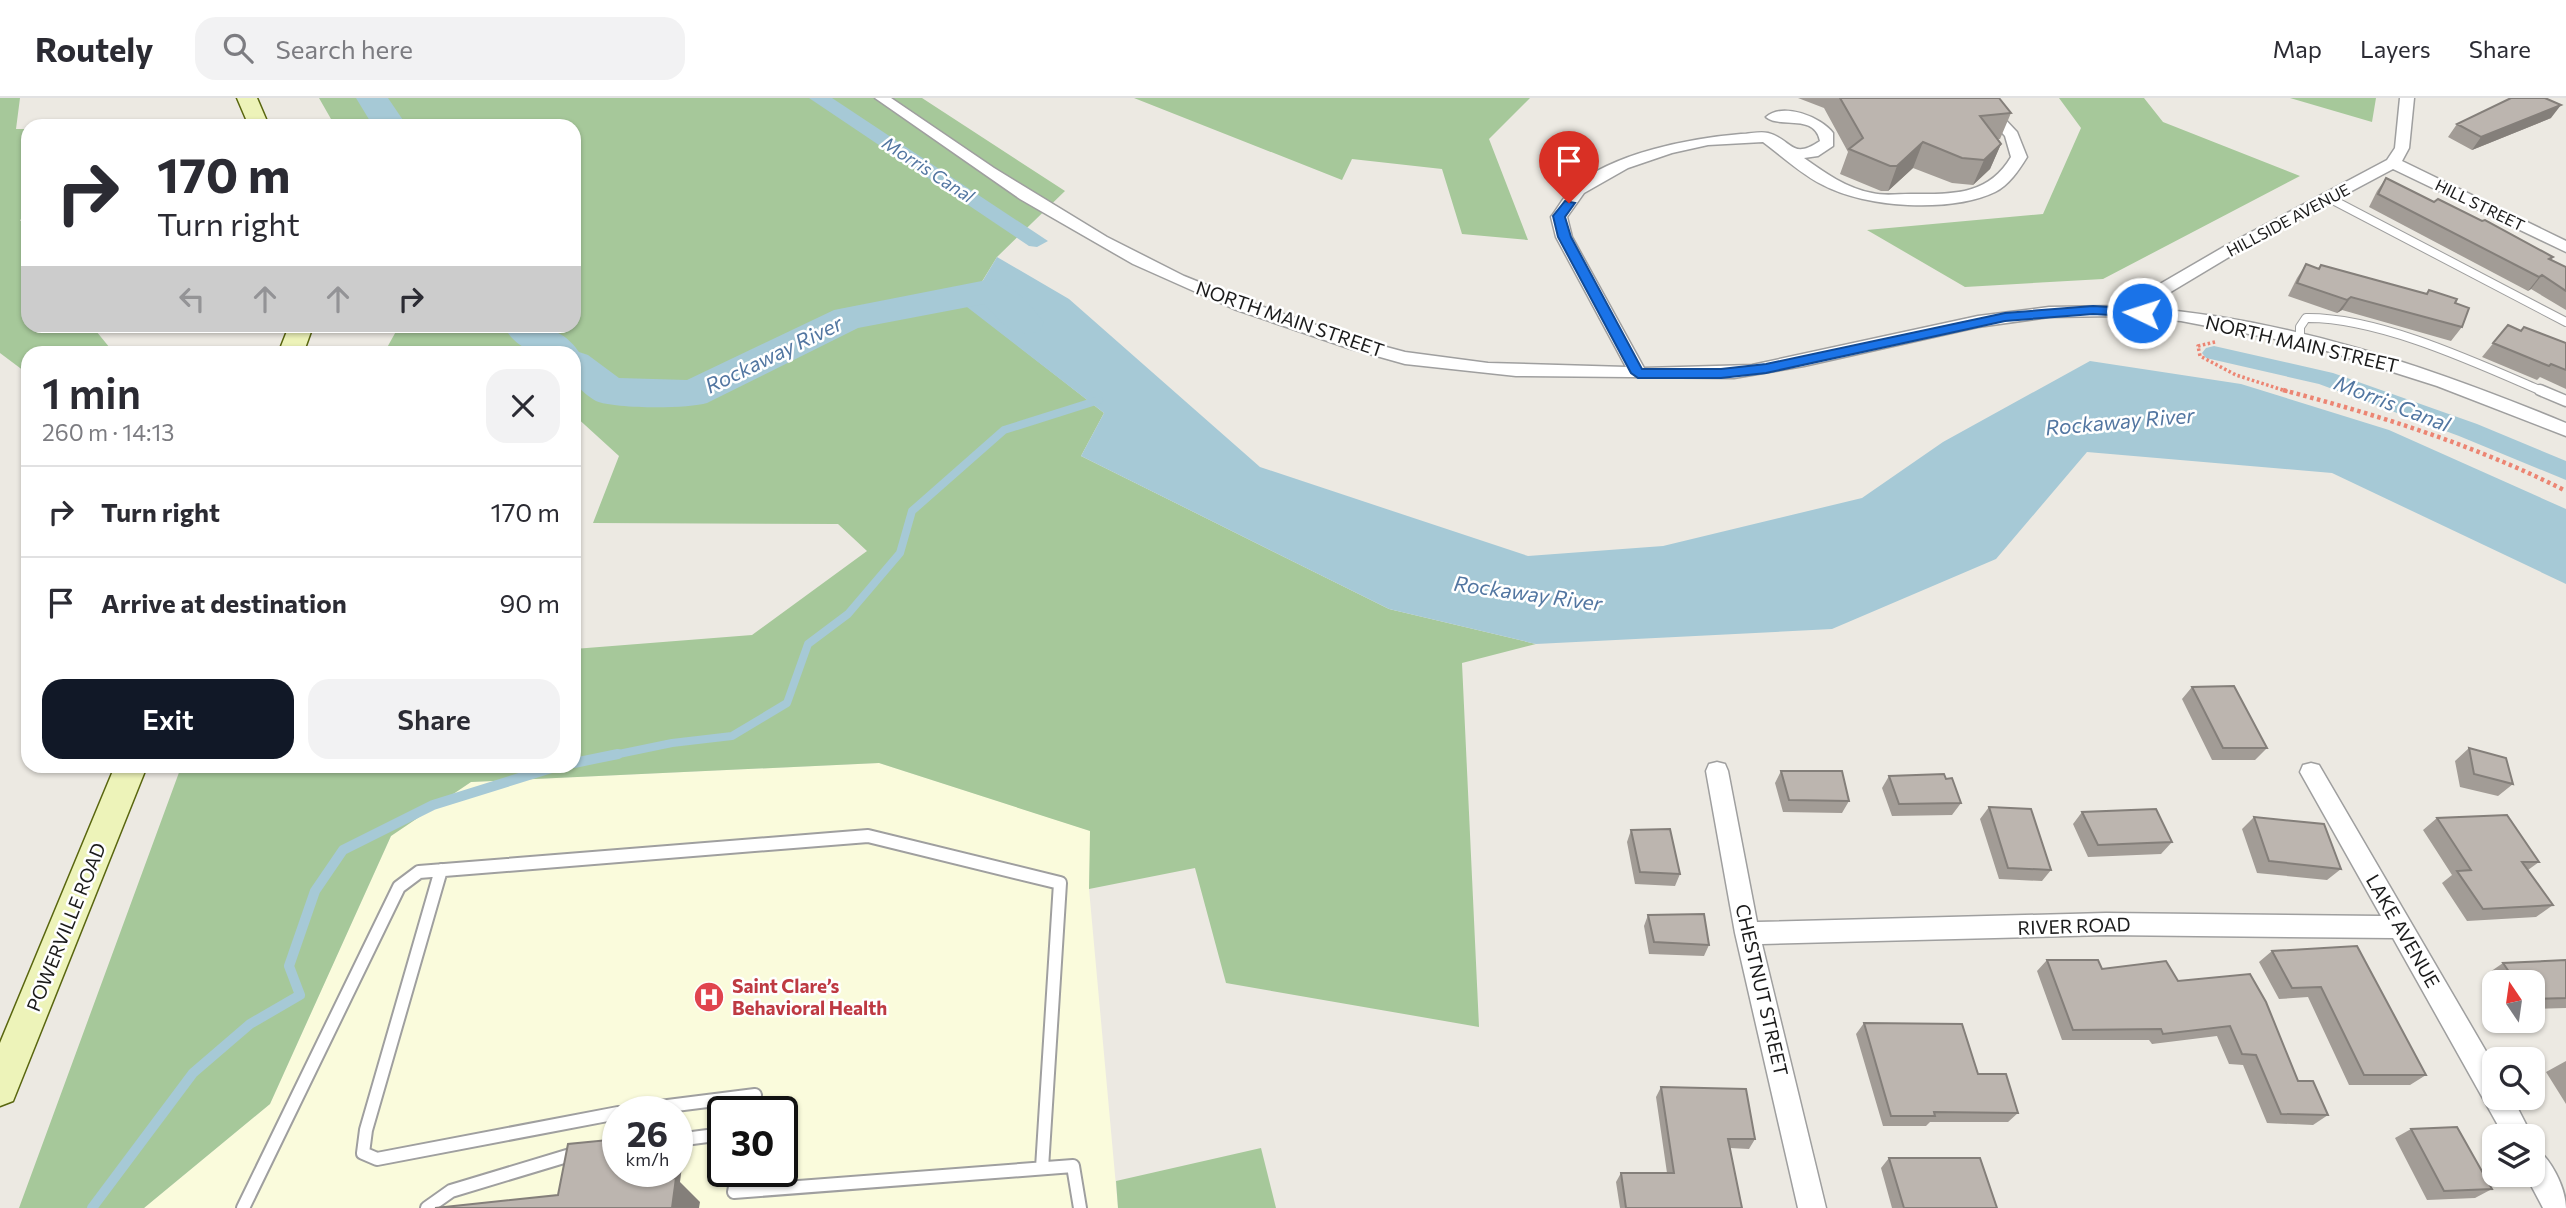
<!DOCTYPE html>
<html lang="en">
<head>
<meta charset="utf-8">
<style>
	:root { --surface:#fff; --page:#f2f2f3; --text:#2b2b33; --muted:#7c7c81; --line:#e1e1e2; --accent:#111827 }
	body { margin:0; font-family:Commissioner,sans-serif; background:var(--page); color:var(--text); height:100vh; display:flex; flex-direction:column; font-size:26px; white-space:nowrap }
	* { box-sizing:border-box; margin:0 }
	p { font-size:23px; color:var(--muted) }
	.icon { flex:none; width:38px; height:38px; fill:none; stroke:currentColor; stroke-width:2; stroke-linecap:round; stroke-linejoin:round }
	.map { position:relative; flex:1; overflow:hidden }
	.drawer { position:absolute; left:21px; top:248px; width:560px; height:427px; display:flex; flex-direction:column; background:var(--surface); border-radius:21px; box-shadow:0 2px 5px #0004 }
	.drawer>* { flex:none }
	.top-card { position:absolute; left:21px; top:21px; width:560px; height:214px; border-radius:21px; box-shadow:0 2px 5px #0004; background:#fff; color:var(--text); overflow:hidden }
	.needle { width:46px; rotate:347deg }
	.controls { position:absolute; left:2482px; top:872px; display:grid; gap:14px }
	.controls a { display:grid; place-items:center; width:63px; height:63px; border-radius:14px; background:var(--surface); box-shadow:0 2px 5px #0004; font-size:35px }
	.speed { position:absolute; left:602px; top:998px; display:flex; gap:14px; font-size:35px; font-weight:700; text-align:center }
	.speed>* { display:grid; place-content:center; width:91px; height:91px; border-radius:50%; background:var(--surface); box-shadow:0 2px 5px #0004; line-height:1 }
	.speed small { font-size:18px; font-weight:400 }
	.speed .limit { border:4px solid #111; border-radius:10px; background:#fff; color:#111 }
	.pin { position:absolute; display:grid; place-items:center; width:60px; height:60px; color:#fff; margin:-72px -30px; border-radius:50% 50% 50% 0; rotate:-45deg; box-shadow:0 0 7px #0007 }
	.pin .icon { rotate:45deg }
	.me { position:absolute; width:77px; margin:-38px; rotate:274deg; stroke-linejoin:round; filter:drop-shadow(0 0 5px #0008) }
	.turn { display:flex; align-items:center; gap:24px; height:147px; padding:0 21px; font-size:32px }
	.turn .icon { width:91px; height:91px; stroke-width:2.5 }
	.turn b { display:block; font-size:49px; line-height:60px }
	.lanes { display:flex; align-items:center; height:66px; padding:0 21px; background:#0003; justify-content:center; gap:35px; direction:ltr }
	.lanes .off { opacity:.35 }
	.round { display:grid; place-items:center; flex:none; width:74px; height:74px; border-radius:21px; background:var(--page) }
	.summary { display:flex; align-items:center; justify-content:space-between; height:119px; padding:0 21px }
	h1 { font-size:42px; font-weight:600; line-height:52px }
	.button { display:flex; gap:14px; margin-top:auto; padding:14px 21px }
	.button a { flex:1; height:80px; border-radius:21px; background:var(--accent); color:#fff; font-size:28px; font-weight:600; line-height:80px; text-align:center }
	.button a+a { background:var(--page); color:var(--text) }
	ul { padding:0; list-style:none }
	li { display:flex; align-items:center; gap:21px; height:91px; padding:0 21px; border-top:2px solid var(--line) }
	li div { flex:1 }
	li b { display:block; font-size:26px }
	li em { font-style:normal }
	header { display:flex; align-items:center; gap:42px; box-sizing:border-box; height:98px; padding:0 35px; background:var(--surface); border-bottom:2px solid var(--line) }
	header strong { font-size:33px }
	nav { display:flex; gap:38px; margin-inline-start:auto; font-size:24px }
	.search { width:490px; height:63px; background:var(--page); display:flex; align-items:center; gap:18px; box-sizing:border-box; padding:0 24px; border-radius:21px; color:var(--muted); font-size:26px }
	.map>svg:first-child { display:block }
	.education { fill:#fafbdc; fill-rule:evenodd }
	.forest { fill:#a6c89a }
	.water { fill:#a6c9d6 }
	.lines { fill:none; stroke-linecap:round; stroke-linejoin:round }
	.stream-far1 { stroke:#a6c9d6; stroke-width:8 }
	.stream { stroke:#a6c9d6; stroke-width:10 }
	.canal { fill:#a6c9d6; fill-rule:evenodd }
	.river { fill:#a6c9d6; fill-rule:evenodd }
	.service-far2-casing { stroke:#9f9f9f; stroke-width:10 }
	.service-far1-casing { stroke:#9f9f9f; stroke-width:13 }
	.service-casing { stroke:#9f9f9f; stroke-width:16 }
	.minor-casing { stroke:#9f9f9f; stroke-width:3 }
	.secondary-casing { stroke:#59660f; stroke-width:3 }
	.path-far1 { stroke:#ec8573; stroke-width:3.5; stroke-dasharray:2.5 2.5; stroke-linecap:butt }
	.path { stroke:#ec8573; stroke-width:4.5; stroke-dasharray:3.5 3.5; stroke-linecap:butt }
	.service-far2 { stroke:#fff; stroke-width:8 }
	.service-far1 { stroke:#fff; stroke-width:10 }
	.service { stroke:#fff; stroke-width:12 }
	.minor { fill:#fff; fill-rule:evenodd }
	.secondary { fill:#edf3b9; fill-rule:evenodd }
	.wall { fill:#a29c96 }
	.shaded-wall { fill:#847f7a }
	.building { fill:#bcb5af; stroke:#847f7a; stroke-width:2 }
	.route { fill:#1a73e8; stroke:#114b97; stroke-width:2 }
	.labels { text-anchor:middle; stroke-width:5; stroke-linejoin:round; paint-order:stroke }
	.far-street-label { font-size:16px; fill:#1b1b1b; stroke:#fff }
	.far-water-label { font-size:18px; font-style:italic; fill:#5276a1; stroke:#fff }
	.street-label { font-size:19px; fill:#1b1b1b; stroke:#fff }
	.health-label { font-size:19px; font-weight:bold; fill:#be3a42; stroke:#fff; text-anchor:start }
	.water-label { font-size:21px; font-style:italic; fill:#5276a1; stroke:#fff }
</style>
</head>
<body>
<header>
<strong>Routely</strong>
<div class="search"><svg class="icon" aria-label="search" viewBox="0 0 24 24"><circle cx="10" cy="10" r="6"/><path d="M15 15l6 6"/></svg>Search here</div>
<nav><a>Map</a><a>Layers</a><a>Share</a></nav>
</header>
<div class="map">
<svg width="2566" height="1110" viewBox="0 0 2566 1110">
	<rect width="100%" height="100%" fill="#ece9e2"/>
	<!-- education -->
	<path class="education" d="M879,665L1091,733L1089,791L1118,1110H144L270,1006L391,738L471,684ZM618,1013H677V1073H618ZM723,1013H782V1073H723Z"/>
	<!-- forest -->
	<path class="forest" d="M0,0H20L16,31H28V106L20,123L28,122V228H92L114,255L28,256V276L0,255Z
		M319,0H922L1065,93L997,159L967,208L1104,315L1081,358L1389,511L1536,546L1462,565L1479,929L1226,885L1195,770L1089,791L1090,733L879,665L471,684L391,738L270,1006L144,1110H19L181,669L574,668V551L752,537L867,453L838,426L593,425L619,358L574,317V256L384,255L399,228H574V28H335Z
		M1134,0H1530L1489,41L1528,142L1462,136L1442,71L1352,61L1342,82Z
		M2059,0H2144L2163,24L2300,78L2103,181L1965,189L1867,132L2043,116L2081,30Z
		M2290,0H2376L2372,24Z
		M1261,1050L1276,1110H1118L1116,1083Z"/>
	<!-- water -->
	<path class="water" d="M997,159L1069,201L1260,369L1528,458L1663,448L1862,400L1943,344L2090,263L2241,286L2389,332L2566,411V486L2332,375L2087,354L1996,461L1832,531L1536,546L1389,511L1081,358L1104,315L967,209Z"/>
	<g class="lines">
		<!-- stream-far1 -->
		<path class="stream-far1" d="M609,658L672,645L732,638L787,605L808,546L848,516L900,455L912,413L1004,332L1099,302"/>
		<!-- stream -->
		<path class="stream" d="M574,665L618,656
			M92,1110L193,975L250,926L300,897L289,868L315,793L343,752L433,707L558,668"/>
		<!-- canal -->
		<path class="canal" d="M809,0H832L1048,143L1037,149L1029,148Z
			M2214,248L2333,275L2477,326L2566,363V382L2459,338L2319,286L2206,260L2202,255L2206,250Z"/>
		<!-- river -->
		<path class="river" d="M356,0H388L407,28H373Z
			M992,181C1013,187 1032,207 1044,225L1039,234C1012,240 1001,224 984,206L858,230L707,305C688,311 614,311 596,303C588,299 581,291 574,286V256C542,256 522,258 503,228C532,225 561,227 579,254L588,257L619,280L687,282L834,212Z"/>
		<!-- service-far2 casing -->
		<g class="service-far2-casing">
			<path id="service-far2" d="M2329,100L2566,224
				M2300,242V229L2306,220C2379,219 2477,265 2544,294"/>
		</g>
		<!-- service-far1 casing -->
		<g class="service-far1-casing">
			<path id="service-far1" d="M2540,292L2566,303"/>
		</g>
		<!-- service casing -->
		<g class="service-casing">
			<path id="service" d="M441,772L366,1032L363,1055L377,1061L618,1015
				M628,1013L755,997L751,1013
				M677,1042L723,1036
				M738,1073L734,1094L1073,1068L1080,1110
				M243,1110L399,789L419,774L868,738L1060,785L1042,1070
				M427,1110L451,1093L577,1055"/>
		</g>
		<!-- minor casing -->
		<g class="minor-casing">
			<path id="minor" d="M875,0H891L994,70L1107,139L1184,178L1246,203L1360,242L1405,254L1488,265L1626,269L1556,139L1551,119C1558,110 1565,96 1574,89C1612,55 1692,40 1741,36C1750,36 1760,33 1768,35C1792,41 1791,63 1820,43C1815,15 1780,31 1766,19C1783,4 1821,19 1833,35V48L1818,58L1804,60C1825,75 1846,90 1872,95C1884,98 1898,96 1911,96C1952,96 1988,98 2011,59L2005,38L1970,0H1985L2017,34L2027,59C2019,72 2009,87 1995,94C1951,115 1866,110 1823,87C1801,76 1782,58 1763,44L1708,47L1672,55L1628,70L1584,95L1567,119L1572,139L1644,270L1752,267L1978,218L2049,209L2122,208L2227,147L2387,62L2395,50L2400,0H2414L2409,50L2402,63L2566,143V154L2393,71L2239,153L2144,210C2291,221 2430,269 2566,325V338L2437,288L2311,248L2181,223L2114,218L2049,219L1978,229L1804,268L1734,280L1516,278L1405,266L1348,250L1234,211L1133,166L1020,101Z
				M1717,664L1725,666L1728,673L1757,824L2106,815L2381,818L2300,674L2303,667L2311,665L2319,667L2494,967V999H2512L2532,1038H2504L2393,840L2106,837L1762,846L1826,1110H1798L1735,835L1706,673L1709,666Z
				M2532,1049C2550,1056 2566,1091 2566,1110H2543L2525,1076H2532Z"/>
		</g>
		<!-- secondary casing -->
		<g class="secondary-casing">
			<path id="secondary" d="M237,0H257L269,28H249Z
				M289,228H313L303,256H278Z
				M115,668H147L13,1003L0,1008V945Z"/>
		</g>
		<!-- path-far1 -->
		<path class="path-far1" d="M2215,244L2198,248L2200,258L2236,277L2289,294"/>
		<!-- path -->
		<path class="path" d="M2283,292C2381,318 2475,347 2566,393"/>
		<!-- service-far2 -->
		<use href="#service-far2" class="service-far2"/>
		<!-- service-far1 -->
		<use href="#service-far1" class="service-far1"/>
		<!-- service -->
		<use href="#service" class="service"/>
		<!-- minor -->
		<use href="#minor" class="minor"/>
		<!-- secondary -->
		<use href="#secondary" class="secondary"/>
	</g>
	<!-- wall -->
	<path class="wall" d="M1798,0H1999L2011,15L2000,41H1997L2001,46L1990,71L1973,87L1952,85L1913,70L1888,93H1881L1840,76L1848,54L1824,10Z
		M2551,20L2472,52L2448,39L2457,26Z
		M2386,80L2434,104L2553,159L2551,161L2566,169V212L2531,191L2528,193L2369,109L2377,93Z
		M2306,166L2318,171L2426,196L2429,192L2455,205L2462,229L2451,243L2342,212L2337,215L2288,198L2297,180Z
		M2508,227L2521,233L2566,245V291L2540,279L2537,282L2482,259Z
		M2192,589L2267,650L2255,662H2212L2182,601Z
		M2469,650L2513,686L2498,698L2460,689L2455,663Z
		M1781,673L1849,703L1842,715L1783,714L1775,685Z
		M1889,678L1961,705L1952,717L1892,718L1882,690Z
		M1989,709L2051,772L2042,783L1999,781L1980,721Z
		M2082,714L2172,744L2161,756L2088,759L2073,726Z
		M2254,719L2341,771L2327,782L2257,775L2242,731Z
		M2437,720L2539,764L2528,772L2553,807L2536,819L2467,823L2442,785L2452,777L2423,732Z
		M1631,732L1680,776L1675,788L1635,786L1627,744Z
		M1648,817L1709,847L1704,858L1649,856L1644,828Z
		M2357,848L2426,977L2410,987H2349L2308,899L2279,901L2259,864L2272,853Z
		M2047,862L2178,883L2298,983L2328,1017L2313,1027L2267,1025L2243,967L2229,966L2217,938L2152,946L2149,942H2062L2037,873Z
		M2566,862V910L2532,911V884H2494V886L2487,876L2503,865Z
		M1864,925L1978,976L2018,1015L2008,1024H1930L1926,1028H1883L1856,936Z
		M2566,963V1006L2546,974Z
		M1661,989L1755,1041L1749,1051L1730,1050L1742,1110H1620L1616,1084L1621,1075H1667L1656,999Z
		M2411,1031L2492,1091L2475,1100L2427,1102L2395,1040Z
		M1889,1060L1997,1110H1892L1881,1070Z"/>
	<!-- shaded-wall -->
	<path class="shaded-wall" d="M2561,7L2551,20L2472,52L2481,39Z
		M1923,44L1913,70L1888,93L1897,68Z
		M2001,46L1990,71L1973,87L1984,62Z
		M2542,177L2531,191L2528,193L2539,179Z
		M2351,199L2342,212L2337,215L2347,202Z
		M677,1055L683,1061L680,1084L700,1104L699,1110H672L652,1083L653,1073H677Z"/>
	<!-- building -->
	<path class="building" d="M1840,0H1999L2011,15L1980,18L2001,46L1984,62L1962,60L1923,44L1897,68H1890L1849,51L1863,40Z
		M2511,0H2545L2561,7L2481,39L2457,26Z
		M2386,80L2434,104L2438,101L2482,123L2485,122L2553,159L2549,161L2566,169V193L2542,177L2539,179L2378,96Z
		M2306,166L2319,171L2321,167L2427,196L2429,192L2457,201L2455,205L2469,210L2462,229L2351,199L2347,202L2297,185Z
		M2508,227L2521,233L2524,229L2566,245V272L2551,266L2549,268L2493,245Z
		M2234,588L2267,650H2223L2192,589Z
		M2469,650L2506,660L2513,686L2474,676Z
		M1781,673H1842L1849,703L1789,702Z
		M1944,676L1946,681L1952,680L1961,705L1899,706L1889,678Z
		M1989,709L2031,711L2051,772L2008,770Z
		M2156,711L2172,744L2098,747L2082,714Z
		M2507,717L2539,764H2522L2553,807L2483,811L2457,773L2471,772L2437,720Z
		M2254,719L2324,726L2341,771L2269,763Z
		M1670,731L1680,776L1640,774L1631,732Z
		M1704,816L1709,847L1654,844L1648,817Z
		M2357,848L2426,977H2364L2321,889L2292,890L2272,853Z
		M2047,862H2098L2102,871L2166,863L2178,883L2250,876L2266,904L2298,983H2313L2328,1017L2281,1016L2256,957L2242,956L2230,928L2163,936L2161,931L2073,932Z
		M2566,862V900L2532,901V884H2516L2503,865Z
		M1864,925L1962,926L1978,976H2006L2018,1015L1934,1014L1935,1018H1891Z
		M1661,989L1746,991L1755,1041H1728L1742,1110H1626L1621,1075H1674Z
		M2457,1029L2492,1091L2444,1093L2411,1031Z
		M618,1041V1073H653L652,1083L676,1080L672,1110H435L558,1097L568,1046Z
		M1889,1060H1980L1997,1110H1904Z"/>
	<!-- route -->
	<path class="route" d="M1565,103L1575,105L1565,119L1571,139L1642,271H1721L1766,266L2005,215L2093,208L2142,211L2148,215L2142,219L2093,216L2005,223L1766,275L1721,280H1638L1631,275L1558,139L1553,118Z"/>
	<!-- icons -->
	<defs>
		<g id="hospital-disc" transform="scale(1.575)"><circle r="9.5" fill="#e0444e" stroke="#fff"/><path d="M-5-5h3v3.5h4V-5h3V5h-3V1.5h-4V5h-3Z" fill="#fff"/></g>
	</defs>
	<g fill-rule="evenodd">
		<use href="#hospital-disc" x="709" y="899"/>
	</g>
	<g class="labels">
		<!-- far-street labels -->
		<g class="far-street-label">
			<text transform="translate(2480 107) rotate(26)" y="6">HILL STREET</text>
			<text transform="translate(2288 122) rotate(-28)" y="6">HILLSIDE AVENUE</text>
		</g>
		<!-- far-water labels -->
		<g class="far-water-label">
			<text transform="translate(928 72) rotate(33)" y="6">Morris Canal</text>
		</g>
		<!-- street labels -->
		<g class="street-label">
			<text transform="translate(1290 221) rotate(19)" y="7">NORTH MAIN STREET</text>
			<text transform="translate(2302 246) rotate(13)" y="7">NORTH MAIN STREET</text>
			<text transform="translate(2074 828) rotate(-2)" y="7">RIVER ROAD</text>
			<text transform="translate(66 829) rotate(-68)" y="7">POWERVILLE ROAD</text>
			<text transform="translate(2403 833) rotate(60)" y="7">LAKE AVENUE</text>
			<text transform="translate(1762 892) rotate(77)" y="7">CHESTNUT STREET</text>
		</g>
		<!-- health labels -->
		<g class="health-label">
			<text x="732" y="895">Saint Clare’s<tspan x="732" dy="22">Behavioral Health</tspan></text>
		</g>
		<!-- water labels -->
		<g class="water-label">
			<text transform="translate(774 257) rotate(-26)" y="7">Rockaway River</text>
			<text transform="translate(2392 306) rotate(21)" y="7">Morris Canal</text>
			<text transform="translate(2120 324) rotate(-5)" y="7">Rockaway River</text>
			<text transform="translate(1528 496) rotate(8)" y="7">Rockaway River</text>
		</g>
	</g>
</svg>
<div class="controls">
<a><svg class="needle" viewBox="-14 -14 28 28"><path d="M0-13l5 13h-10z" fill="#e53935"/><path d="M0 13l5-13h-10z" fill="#7c7c81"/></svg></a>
<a><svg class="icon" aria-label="search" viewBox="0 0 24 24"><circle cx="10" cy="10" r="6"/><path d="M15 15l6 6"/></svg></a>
<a><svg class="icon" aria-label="layers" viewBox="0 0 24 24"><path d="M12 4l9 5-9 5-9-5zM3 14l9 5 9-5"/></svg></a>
</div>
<div class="speed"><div>26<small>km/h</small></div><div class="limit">30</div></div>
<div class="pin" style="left:1569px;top:105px;background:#d93025"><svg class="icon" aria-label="arrive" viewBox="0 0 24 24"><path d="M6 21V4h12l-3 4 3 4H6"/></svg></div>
<svg class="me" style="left:2142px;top:215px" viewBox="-20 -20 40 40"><circle r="17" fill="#1a73e8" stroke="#fff" stroke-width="3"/><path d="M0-11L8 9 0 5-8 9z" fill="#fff"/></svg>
<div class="top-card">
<div class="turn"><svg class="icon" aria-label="right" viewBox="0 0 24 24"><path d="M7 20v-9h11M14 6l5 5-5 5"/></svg><div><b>170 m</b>Turn right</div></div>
<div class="lanes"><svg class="icon off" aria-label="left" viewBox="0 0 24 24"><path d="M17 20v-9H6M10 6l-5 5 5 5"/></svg><svg class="icon off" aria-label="ahead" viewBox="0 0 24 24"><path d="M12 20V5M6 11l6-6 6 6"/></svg><svg class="icon off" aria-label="ahead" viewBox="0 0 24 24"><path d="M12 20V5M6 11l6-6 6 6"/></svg><svg class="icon" aria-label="right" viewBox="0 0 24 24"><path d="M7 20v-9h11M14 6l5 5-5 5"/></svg></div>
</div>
<section class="drawer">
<div class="summary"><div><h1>1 min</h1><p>260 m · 14:13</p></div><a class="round"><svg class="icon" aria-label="close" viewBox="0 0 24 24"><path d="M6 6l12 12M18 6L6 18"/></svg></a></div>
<ul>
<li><svg class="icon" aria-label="right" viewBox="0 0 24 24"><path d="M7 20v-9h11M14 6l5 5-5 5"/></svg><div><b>Turn right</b></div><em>170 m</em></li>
<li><svg class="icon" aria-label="arrive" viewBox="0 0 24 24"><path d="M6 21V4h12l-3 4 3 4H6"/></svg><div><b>Arrive at destination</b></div><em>90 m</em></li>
</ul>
<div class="button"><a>Exit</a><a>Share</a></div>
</section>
</div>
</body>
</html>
